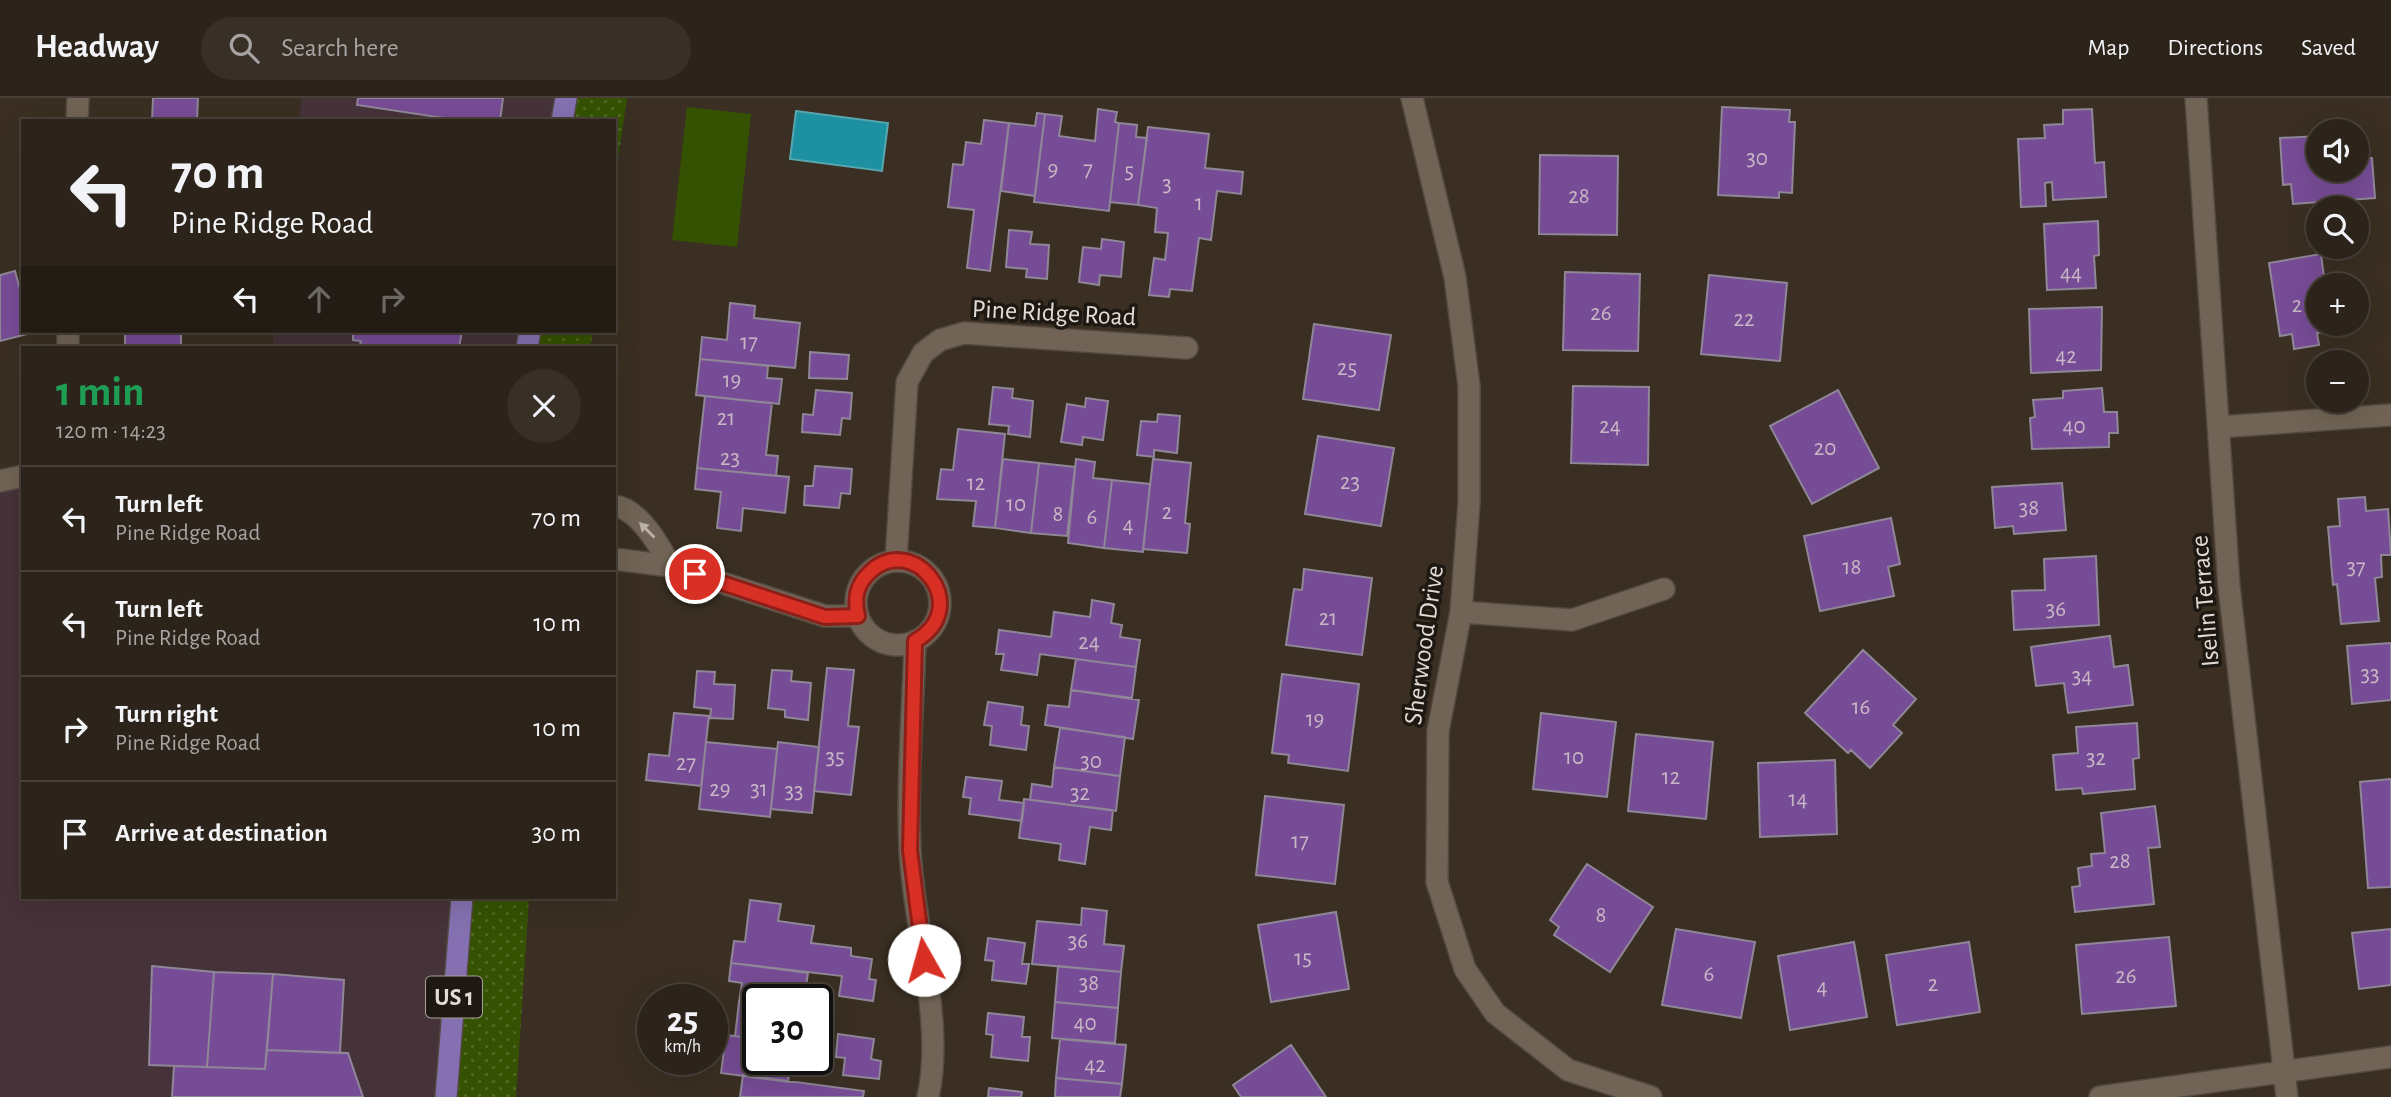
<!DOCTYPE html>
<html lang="en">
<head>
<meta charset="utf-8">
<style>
	:root { --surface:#2c231a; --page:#382f27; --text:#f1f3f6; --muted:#a6a4a2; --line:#484039 }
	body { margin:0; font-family:"Alegreya Sans",sans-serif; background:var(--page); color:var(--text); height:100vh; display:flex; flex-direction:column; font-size:26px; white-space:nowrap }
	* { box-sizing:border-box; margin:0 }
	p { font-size:23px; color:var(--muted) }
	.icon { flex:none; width:38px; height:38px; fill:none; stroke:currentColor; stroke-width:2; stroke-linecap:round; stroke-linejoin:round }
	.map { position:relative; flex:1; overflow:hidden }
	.panel { position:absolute; left:21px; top:248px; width:595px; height:553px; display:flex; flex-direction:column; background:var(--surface); border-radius:0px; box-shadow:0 7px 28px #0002,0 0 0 2px var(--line) }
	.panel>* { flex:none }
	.guide { position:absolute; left:21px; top:21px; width:595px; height:214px; border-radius:0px; box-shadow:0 7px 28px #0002,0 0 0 2px var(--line); background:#2c231a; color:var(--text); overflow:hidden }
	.buttons { position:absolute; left:2306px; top:21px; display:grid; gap:14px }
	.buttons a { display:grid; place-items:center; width:63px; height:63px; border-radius:50%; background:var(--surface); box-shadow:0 7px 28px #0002,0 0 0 2px var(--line); font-size:35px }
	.speed { position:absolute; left:637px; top:886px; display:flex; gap:14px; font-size:35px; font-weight:700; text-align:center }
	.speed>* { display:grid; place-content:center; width:91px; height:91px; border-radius:50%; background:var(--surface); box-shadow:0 7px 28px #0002,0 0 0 2px var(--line); line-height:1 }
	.speed small { font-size:18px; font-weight:400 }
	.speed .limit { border:4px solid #111; border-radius:10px; background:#fff; color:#111 }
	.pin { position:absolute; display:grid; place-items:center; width:60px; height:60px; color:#fff; margin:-30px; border:4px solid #fff; border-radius:50%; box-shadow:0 2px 7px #0007 }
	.me { position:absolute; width:77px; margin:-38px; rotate:353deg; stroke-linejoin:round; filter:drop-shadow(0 0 5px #0008) }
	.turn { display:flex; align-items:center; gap:24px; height:147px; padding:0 35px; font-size:32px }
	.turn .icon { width:91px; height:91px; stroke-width:2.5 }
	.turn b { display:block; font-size:49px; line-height:60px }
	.lanes { display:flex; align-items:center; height:66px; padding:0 35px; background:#0003; justify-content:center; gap:35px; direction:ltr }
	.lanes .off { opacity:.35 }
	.round { display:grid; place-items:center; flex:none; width:74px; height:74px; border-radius:37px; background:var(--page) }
	.summary { display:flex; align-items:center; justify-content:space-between; height:119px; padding:0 35px }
	h1 { font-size:42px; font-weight:600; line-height:52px; color:#1e9e55 }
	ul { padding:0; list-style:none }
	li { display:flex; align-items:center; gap:21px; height:105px; padding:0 35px; border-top:2px solid var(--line) }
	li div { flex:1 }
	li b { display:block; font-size:26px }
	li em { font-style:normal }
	header { display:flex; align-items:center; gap:42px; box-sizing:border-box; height:98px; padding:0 35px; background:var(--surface); border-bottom:2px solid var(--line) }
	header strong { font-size:33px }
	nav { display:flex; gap:38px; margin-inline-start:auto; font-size:24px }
	.search { width:490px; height:63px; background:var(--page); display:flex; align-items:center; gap:18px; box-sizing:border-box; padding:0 24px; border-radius:38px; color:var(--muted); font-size:26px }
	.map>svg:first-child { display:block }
	.commercial { fill:#463239 }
	.grass { fill:url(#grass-dots) }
	.pitch { fill:#355202 }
	.water { fill:#1d91a1; stroke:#58a7b0; stroke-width:2 }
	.building { fill:#774c96; stroke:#8f8697; stroke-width:2 }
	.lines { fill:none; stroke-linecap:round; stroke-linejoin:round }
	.minor-casing { stroke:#534a3f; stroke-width:24 }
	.major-casing { stroke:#534a3f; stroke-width:24 }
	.minor { stroke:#716456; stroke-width:21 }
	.major { stroke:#8571b1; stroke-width:21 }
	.oneway { fill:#bbb1a7 }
	.route-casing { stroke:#8d1f18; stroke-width:18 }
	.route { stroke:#d93025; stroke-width:12 }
	.labels { text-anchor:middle; stroke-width:7; stroke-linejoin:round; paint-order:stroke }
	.number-label { font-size:23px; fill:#c8b7c4 }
	.shield { fill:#1d1812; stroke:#a8a099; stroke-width:2 }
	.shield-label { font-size:24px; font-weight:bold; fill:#e3dbd3 }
	.street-label { font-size:26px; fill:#e3dbd3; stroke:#1d1812 }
</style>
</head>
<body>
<header>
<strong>Headway</strong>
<div class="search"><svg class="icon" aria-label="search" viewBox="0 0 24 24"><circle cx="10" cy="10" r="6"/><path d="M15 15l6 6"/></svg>Search here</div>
<nav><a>Map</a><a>Directions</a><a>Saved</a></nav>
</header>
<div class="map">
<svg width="2391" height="999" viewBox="0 0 2391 999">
	<defs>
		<pattern id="grass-dots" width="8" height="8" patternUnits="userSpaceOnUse" patternTransform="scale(1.75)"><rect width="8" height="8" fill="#355202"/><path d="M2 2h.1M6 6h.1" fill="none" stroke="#526a26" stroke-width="1.8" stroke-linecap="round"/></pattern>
	</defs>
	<rect width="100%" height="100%" fill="#3a2f22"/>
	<!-- commercial -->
	<path class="commercial" d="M302,0H561L557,23H299Z
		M274,233H521L518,250H272Z
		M23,382V800H455L435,999H0V387Z"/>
	<!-- grass -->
	<path class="grass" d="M561,0H627L614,88V23H557Z
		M521,233H593L590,250H518Z
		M455,800H529L516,999H435Z"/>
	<!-- pitch -->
	<path class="pitch" d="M687,9L751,16L737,149L672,142Z"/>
	<!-- water -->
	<path class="water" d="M796,13L888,25L882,73L790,61Z"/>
	<!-- building -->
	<path class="building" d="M153,0H198L197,23H152Z
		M358,0H503L500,23H464L357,7Z
		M1722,9L1790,12L1789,24H1795L1792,95L1779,94V100L1718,97Z
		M1098,11L1117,14L1115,24L1119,25L1109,113L1034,104L1045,16L1062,18L1059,38L1095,43Z
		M2092,11L2095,65L2104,64L2106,99L2053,102L2052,84L2045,85L2046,108L2021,109L2018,41L2045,40L2044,27L2063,26V12Z
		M1037,15L1045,16L1035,98L1001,93L1009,25L1035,28Z
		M984,22L1009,25L990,173L967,170L974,112L948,109L953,66L963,67L966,44L981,46Z
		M1119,25L1137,27L1136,39L1147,40L1138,107L1110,104Z
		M1148,29L1209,36L1205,70L1243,74L1241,96L1217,93L1211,142L1199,140L1192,193L1170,191L1169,199L1149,197L1154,160L1165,162L1168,135L1155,134L1157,110L1138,107Z
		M2319,38V72H2357V60H2372L2375,100L2293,106L2291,86L2283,87L2280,40Z
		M1540,57L1618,58L1617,137L1539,136Z
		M2098,123L2099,157L2094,158L2096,190L2047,192L2044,126Z
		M1009,132L1032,134L1030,146L1049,147L1047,181L1026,179L1027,171L1006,169Z
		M1102,141L1124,144L1121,179L1100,177L1099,187L1079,184L1083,149L1101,151Z
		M2321,156L2325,187H2319V226H2328L2329,233L2317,235L2319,247L2294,251L2292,236L2280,238L2269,165Z
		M15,173L23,203V233L31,235L0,243V177Z
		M1565,174L1640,176L1638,253L1563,252Z
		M1709,177L1787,185L1780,263L1701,256Z
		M730,205L755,208L754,220L800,225L795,270L700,261L702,239L727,242Z
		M2102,209L2101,272L2031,275L2029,211Z
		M1314,226L1391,237L1379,312L1303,301Z
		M125,233H181V250H125Z
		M353,233H462L459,250H359L361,243L353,242Z
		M810,254L849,257L847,281L809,280Z
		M700,261L768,268L767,280L782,281L779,306L696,297Z
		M1573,288L1649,289L1648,367L1571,365Z
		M993,289L1013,291L1012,300L1033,303L1030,339L1008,336L1009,328L989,326Z
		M2102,290L2104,314H2117L2118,335H2109V349L2032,351L2030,320L2035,319L2033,302L2063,300V293Z
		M816,292L852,295L850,321L842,320L840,337L802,334L803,316L813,317Z
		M1838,292L1879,370L1812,406L1770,328Z
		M705,298L772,305L766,357L778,358L776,378L697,370Z
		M1086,300L1108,303L1103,342L1083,339L1082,347L1061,344L1067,306L1085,309Z
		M1158,316L1180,318L1177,355L1154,352V359L1137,357L1141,323L1157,324Z
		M958,331L1005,336L995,430L973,428L976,403L937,401L941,371L953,372Z
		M1318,338L1394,350L1381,428L1305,416Z
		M1003,361L1039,365L1031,435L995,430Z
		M1076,361L1095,364L1093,380L1112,382L1104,450L1068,445Z
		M1153,361L1191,365L1185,425L1190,426L1187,455L1143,451Z
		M1039,365L1075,369L1067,438L1031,435Z
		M815,368L852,371L850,396L841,395L839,410L804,407L805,388H813Z
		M697,370L789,379L785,415L743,410L741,433L717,430L721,394L695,391Z
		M1112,382L1150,386L1143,454L1104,450Z
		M2062,385L2066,432L2014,436L2013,428L1995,430L1992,389Z
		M2365,399L2366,413L2388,411L2391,457H2381L2382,479L2375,480L2379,523L2341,526L2337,486L2333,487L2328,429L2340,428L2338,401Z
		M1891,420L1900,466L1888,469L1894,498L1820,513L1804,438Z
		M2096,458L2099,527L2014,532L2012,493L2045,492L2044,461Z
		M1304,471L1372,480L1362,557L1286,547L1294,491L1302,492Z
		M1092,502L1114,506L1111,525L1122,527L1120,539L1140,542L1136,569L1040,556L1037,577L1001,572L1004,556H996L999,532L1051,539L1054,514L1090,519Z
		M2110,538L2114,569L2128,567L2133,607L2068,615L2064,585L2036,588L2031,549Z
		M2391,545V602L2352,606L2347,548Z
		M1863,552L1916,601L1893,627L1902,635L1870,670L1851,652L1848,655L1805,615Z
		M1076,561L1136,569L1132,600L1071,592Z
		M827,570L854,572L848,628L859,629L851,697L814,693Z
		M772,572L792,573L791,583L811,585L808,622L785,619V612L768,610Z
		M697,573L715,574L714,586L735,587L733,621L710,620L711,611L694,609Z
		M1282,576L1359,586L1348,673L1288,665L1289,657L1272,655Z
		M1071,592L1139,602L1133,641L1045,627L1048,607L1069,609Z
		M988,604L1023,609L1021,627L1029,628L1026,652L990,647L992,628L984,627Z
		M674,615L709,618L701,688L646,682L649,656L669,658Z
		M1541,615L1616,624L1607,699L1533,691Z
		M2137,625L2139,660L2133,661L2135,691L2083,696L2082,690L2056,692L2053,657L2078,655L2076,629Z
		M1060,630L1125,639L1120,678L1054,669Z
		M1636,636L1713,644L1706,721L1628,713Z
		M706,644L777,651L770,719L699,711Z
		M778,644L819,649L812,715L771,711Z
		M1835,662L1837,736L1760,739L1758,665Z
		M1054,669L1120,678L1116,713L1030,702L1032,686L1052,689Z
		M966,679L1002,683L999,702L1024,705L1022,723L969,716L971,700L963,699Z
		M2391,681V789L2368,790L2360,684Z
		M1265,698L1344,707L1335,786L1256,777Z
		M1024,701L1113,712L1111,732L1090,729L1085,766L1059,762L1061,746L1019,740Z
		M2155,708L2160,749L2148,750L2154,806L2075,814L2072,789L2080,788L2078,770L2092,768L2091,756L2105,755L2101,715Z
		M1587,766L1653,809L1610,874L1554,837L1559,829L1550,822Z
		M750,802L781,806L778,823L814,828L811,845L851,850V858L872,861L869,881L876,882L873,903L839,898L842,878L731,865L734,843L745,844Z
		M1082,810L1107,813L1104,846L1124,848L1121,874L1032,866L1037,823L1081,827Z
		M1336,814L1349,891L1271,904L1258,827Z
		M1676,831L1755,844L1741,920L1662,907Z
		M2391,831V887L2359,891L2352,835Z
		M2169,839L2176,908L2082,916L2076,847Z
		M988,840L1025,845L1022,866H1029L1026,886L992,882L994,863L985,862Z
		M1854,844L1867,919L1790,932L1778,858Z
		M1969,844L1980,914L1897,927L1886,857Z
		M731,865L808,875L804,901H758V907L739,904L742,885L729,883Z
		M152,868L214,874L207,969L149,967Z
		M1058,868L1121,874L1118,910L1055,904Z
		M214,874L273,876L265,971L207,969Z
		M273,876L344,882L340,955L267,952Z
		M739,904L758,907V941L735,938Z
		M1055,904L1118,910L1115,945L1052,940Z
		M988,915L1024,919L1022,939H1030L1028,963L991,959L993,937L986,936Z
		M838,936L874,941L871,961L881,963L879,981L843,977L845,960L836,959Z
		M726,937L758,941V961H811V966L791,963L788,984L721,975Z
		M1060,941L1126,947L1122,986L1056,980Z
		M1291,947L1326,999H1241L1233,987Z
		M267,952L348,955L363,999H172L174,968L265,971Z
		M743,977L864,993L863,999H740Z
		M1056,980L1122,986L1120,999H1055Z
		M989,990L1022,994L1021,999H988Z"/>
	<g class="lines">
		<!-- minor casing -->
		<g class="minor-casing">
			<path id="minor" d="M1412,0L1455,179L1469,288V405L1461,514L1438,633L1437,784L1465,871L1495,915L1568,972L1651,999
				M2196,0L2229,488L2287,999
				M77,23L78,0
				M68,250V233
				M2219,329L2391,317
				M0,383L23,378
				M614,408C638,410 660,448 670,468
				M614,461L670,468L825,518H858
				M896,462L907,284L923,255L940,242L964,235L1187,250
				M856 505a42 42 0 1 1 84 0a42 42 0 1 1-84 0Z
				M1461,514L1572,522L1664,491
				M915,543C913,612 907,682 910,751C913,827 945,924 928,999
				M2100,999L2391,959"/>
		</g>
		<!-- major casing -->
		<g class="major-casing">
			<path id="major" d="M562,23L566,0
				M527,250L530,233
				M446,999L462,800"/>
		</g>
		<!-- minor -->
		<use href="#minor" class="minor"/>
		<!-- major -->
		<use href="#major" class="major"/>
	</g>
	<!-- one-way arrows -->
	<defs><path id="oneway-solid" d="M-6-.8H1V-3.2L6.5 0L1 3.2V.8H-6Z" transform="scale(1.75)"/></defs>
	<use class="oneway" href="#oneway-solid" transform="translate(647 432) rotate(-135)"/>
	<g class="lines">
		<!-- route casing -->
		<g class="route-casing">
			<path id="route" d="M695,476L825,519L858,518C854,501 856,487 870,474C913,433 975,509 915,543L910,752L924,862"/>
		</g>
		<!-- route -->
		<use href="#route" class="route"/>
	</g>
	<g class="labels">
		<!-- number labels -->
		<g class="number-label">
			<text x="1757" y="67">30</text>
			<text x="1053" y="78">9</text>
			<text x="1088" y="78">7</text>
			<text x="1129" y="80">5</text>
			<text x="1167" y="93">3</text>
			<text x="1579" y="105">28</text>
			<text x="1199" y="112">1</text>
			<text x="2071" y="182">44</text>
			<text x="2297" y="214">2</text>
			<text x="1601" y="222">26</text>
			<text x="1744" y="228">22</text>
			<text x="749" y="251">17</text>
			<text x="2066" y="265">42</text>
			<text x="1347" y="277">25</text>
			<text x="732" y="289">19</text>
			<text x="726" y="327">21</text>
			<text x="1610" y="335">24</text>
			<text x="2074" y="335">40</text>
			<text x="1825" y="357">20</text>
			<text x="730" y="367">23</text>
			<text x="1350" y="391">23</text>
			<text x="976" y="392">12</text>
			<text x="1016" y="413">10</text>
			<text x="2029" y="417">38</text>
			<text x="1167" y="421">2</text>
			<text x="1058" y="423">8</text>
			<text x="1092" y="426">6</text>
			<text x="1128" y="434">4</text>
			<text x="1852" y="476">18</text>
			<text x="2356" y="476">37</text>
			<text x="2056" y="518">36</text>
			<text x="1328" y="527">21</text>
			<text x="1089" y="551">24</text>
			<text x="2370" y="583">33</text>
			<text x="2082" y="585">34</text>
			<text x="1861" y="616">16</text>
			<text x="1315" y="628">19</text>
			<text x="835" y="666">35</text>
			<text x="1574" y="666">10</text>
			<text x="2096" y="667">32</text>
			<text x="1091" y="670">30</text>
			<text x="686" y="672">27</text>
			<text x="1671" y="686">12</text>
			<text x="720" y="698">29</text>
			<text x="759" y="698">31</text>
			<text x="794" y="700">33</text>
			<text x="1080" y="702">32</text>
			<text x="1798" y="708">14</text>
			<text x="1300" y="750">17</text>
			<text x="2120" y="770">28</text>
			<text x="1601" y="824">8</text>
			<text x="1078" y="850">36</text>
			<text x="1303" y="867">15</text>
			<text x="1709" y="883">6</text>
			<text x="2126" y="885">26</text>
			<text x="1089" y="892">38</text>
			<text x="1933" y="893">2</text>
			<text x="1822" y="896">4</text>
			<text x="1085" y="932">40</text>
			<text x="1095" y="974">42</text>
		</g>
		<!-- shield labels -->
		<rect class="shield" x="426" y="878.5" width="56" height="41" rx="5"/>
		<g class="shield-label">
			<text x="454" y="907">US 1</text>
		</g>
		<!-- street labels -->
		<g class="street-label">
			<text transform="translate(1054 214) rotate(3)" y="9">Pine Ridge Road</text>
			<text transform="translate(2204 503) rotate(-95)" y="9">Iselin Terrace</text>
			<text transform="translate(1423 547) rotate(-82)" y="9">Sherwood Drive</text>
		</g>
	</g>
</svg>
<div class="buttons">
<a><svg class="icon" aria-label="sound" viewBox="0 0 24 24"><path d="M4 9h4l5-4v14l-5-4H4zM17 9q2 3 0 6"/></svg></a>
<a><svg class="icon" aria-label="search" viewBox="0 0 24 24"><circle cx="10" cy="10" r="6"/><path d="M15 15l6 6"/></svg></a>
<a>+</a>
<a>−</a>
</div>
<div class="speed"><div>25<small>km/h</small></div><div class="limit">30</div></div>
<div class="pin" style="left:695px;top:476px;background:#d93025"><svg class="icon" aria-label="arrive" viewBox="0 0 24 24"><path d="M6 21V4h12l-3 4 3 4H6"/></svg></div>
<svg class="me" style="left:924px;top:862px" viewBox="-20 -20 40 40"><circle r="19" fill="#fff"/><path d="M0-13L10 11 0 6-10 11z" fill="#d93025"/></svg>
<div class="guide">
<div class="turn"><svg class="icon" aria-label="left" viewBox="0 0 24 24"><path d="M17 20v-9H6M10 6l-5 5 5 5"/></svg><div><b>70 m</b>Pine Ridge Road</div></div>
<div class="lanes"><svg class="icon" aria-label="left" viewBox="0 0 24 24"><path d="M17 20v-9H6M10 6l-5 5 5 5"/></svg><svg class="icon off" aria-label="ahead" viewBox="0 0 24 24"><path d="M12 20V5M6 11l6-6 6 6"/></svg><svg class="icon off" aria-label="right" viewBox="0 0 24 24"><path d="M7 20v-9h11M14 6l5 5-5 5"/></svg></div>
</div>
<section class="panel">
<div class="summary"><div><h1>1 min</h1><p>120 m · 14:23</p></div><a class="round"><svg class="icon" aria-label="close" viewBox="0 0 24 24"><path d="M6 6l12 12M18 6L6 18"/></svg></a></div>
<ul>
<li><svg class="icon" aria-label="left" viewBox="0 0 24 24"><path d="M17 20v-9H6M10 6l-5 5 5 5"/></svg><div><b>Turn left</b><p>Pine Ridge Road</p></div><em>70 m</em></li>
<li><svg class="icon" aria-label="left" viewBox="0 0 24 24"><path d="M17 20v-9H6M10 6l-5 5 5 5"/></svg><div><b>Turn left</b><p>Pine Ridge Road</p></div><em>10 m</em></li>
<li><svg class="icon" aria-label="right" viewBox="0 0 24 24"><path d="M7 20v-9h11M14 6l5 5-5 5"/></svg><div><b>Turn right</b><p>Pine Ridge Road</p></div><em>10 m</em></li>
<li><svg class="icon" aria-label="arrive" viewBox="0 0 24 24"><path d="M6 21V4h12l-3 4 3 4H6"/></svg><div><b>Arrive at destination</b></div><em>30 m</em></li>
</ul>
</section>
</div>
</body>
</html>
